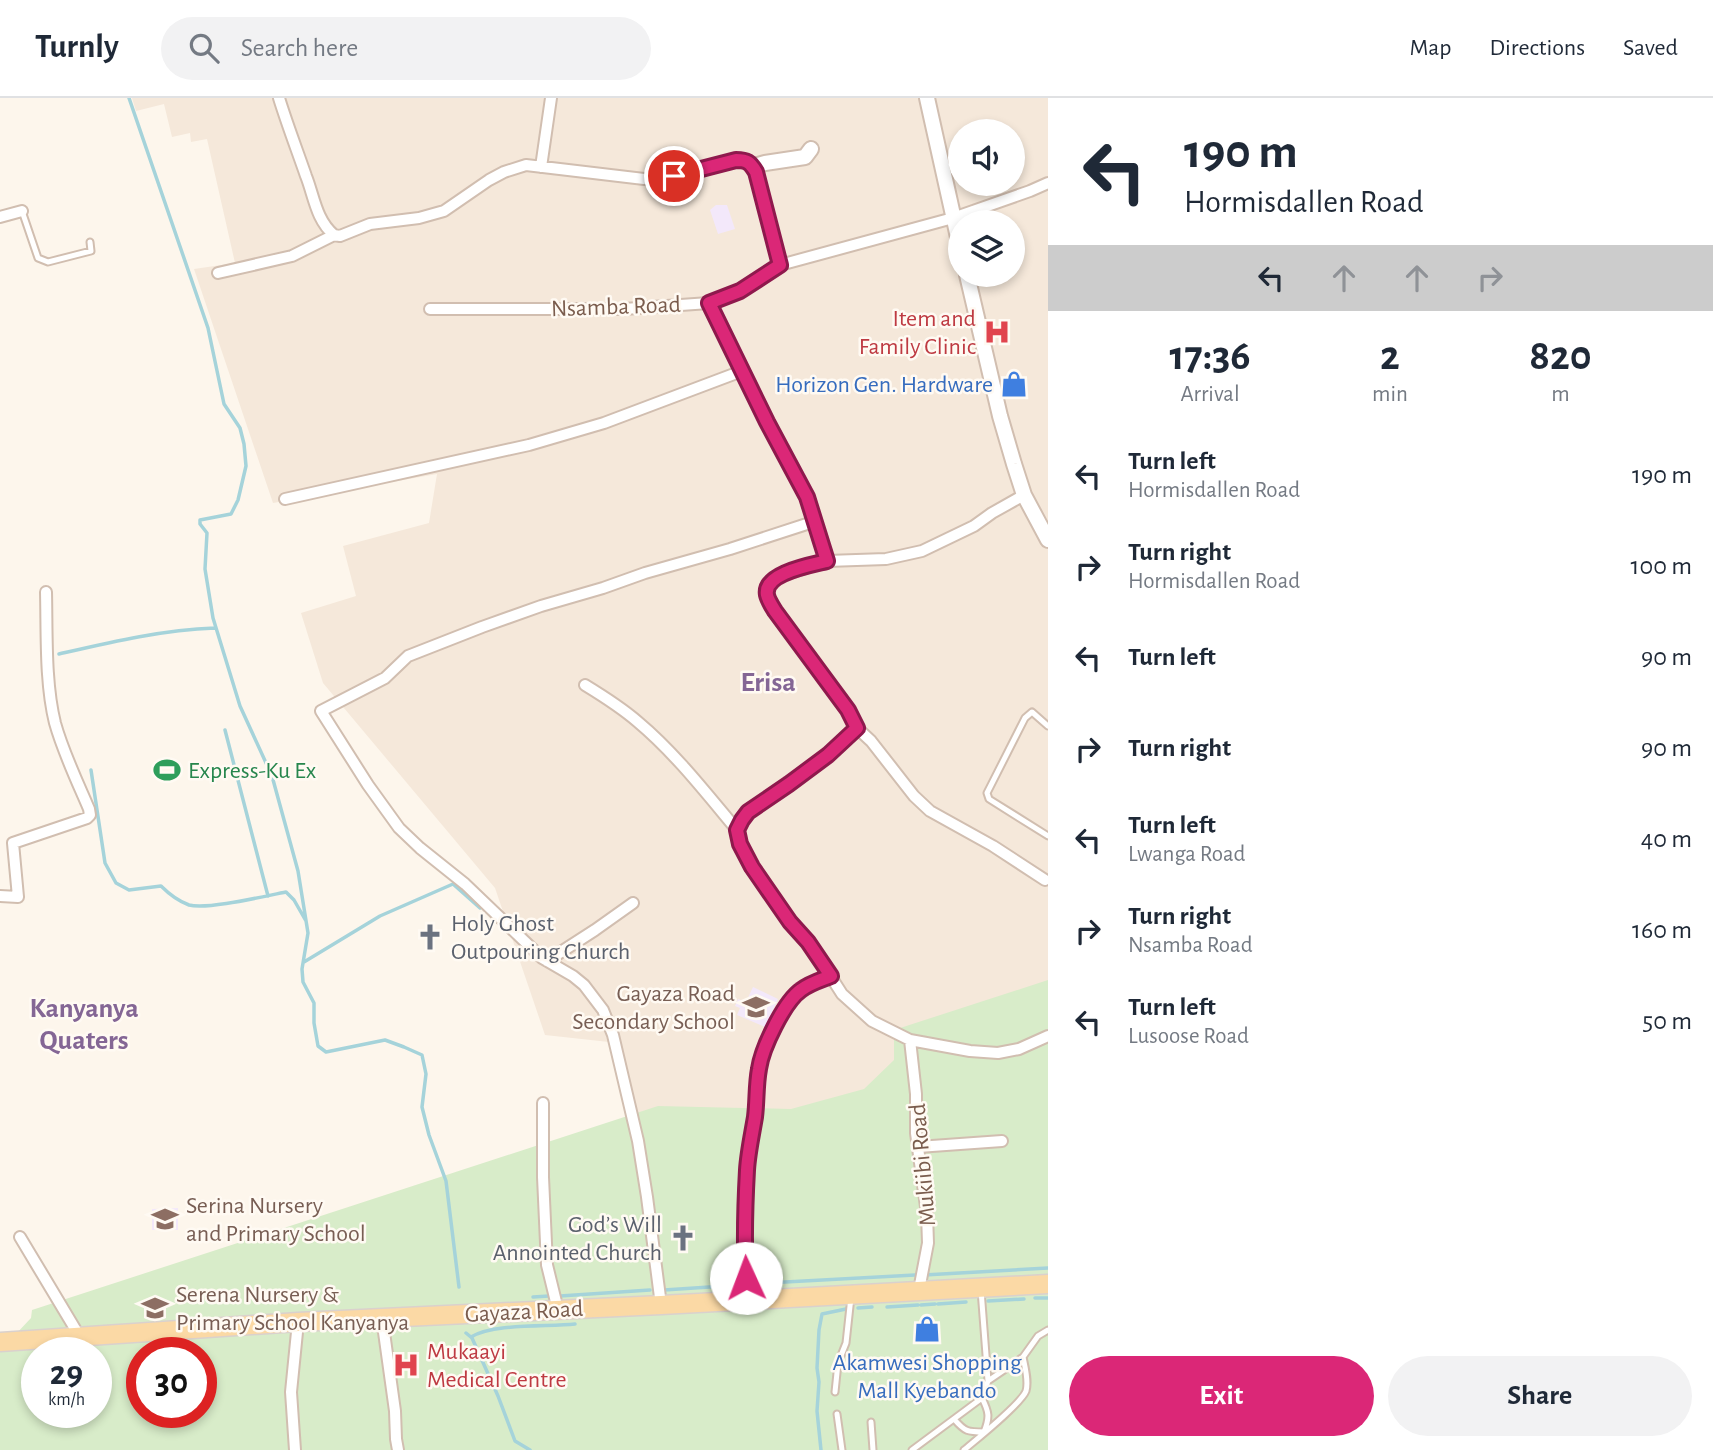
<!DOCTYPE html>
<html lang="en">
<head>
<meta charset="utf-8">
<style>
	:root { --surface:#fff; --page:#f2f2f3; --text:#1f2937; --muted:#747a83; --line:#e0e1e3; --accent:#db2777 }
	body { margin:0; font-family:"Alegreya Sans",sans-serif; background:var(--page); color:var(--text); height:100vh; display:flex; flex-direction:column; font-size:26px; white-space:nowrap }
	* { box-sizing:border-box; margin:0 }
	p { font-size:23px; color:var(--muted) }
	.icon { flex:none; width:38px; height:38px; fill:none; stroke:currentColor; stroke-width:2; stroke-linecap:round; stroke-linejoin:round }
	.map { position:relative; flex:1; overflow:hidden }
	.sheet { display:flex; flex-direction:column; background:var(--surface); width:665px }
	.sheet>* { flex:none }
	.hud { background:#fff; color:var(--text); overflow:hidden }
	.tools { position:absolute; left:948px; top:21px; display:grid; gap:14px }
	.tools a { display:grid; place-items:center; width:77px; height:77px; border-radius:50%; background:var(--surface); box-shadow:0 4px 10px #0003; font-size:35px }
	.speed { position:absolute; left:21px; top:1239px; display:flex; gap:14px; font-size:35px; font-weight:700; text-align:center }
	.speed>* { display:grid; place-content:center; width:91px; height:91px; border-radius:50%; background:var(--surface); box-shadow:0 4px 10px #0003; line-height:1 }
	.speed small { font-size:18px; font-weight:400 }
	.speed .limit { border:10px solid #d22; background:#fff; color:#111 }
	.pin { position:absolute; display:grid; place-items:center; width:60px; height:60px; color:#fff; margin:-30px; border:4px solid #fff; border-radius:50%; box-shadow:0 2px 7px #0007 }
	.me { position:absolute; width:77px; margin:-38px; rotate:358deg; stroke-linejoin:round; filter:drop-shadow(0 0 5px #0008) }
	.turn { display:flex; align-items:center; gap:24px; height:147px; padding:0 21px; font-size:32px }
	.turn .icon { width:91px; height:91px; stroke-width:2.5 }
	.turn b { display:block; font-size:49px; line-height:60px }
	.lanes { display:flex; align-items:center; height:66px; padding:0 21px; background:#0003; justify-content:center; gap:35px; direction:ltr }
	.lanes .off { opacity:.35 }
	.eta { display:flex; justify-content:space-evenly; align-items:center; height:119px; text-align:center }
	.eta b { font-size:42px; font-weight:700; line-height:49px }
	.cta { display:flex; gap:14px; margin-top:auto; padding:14px 21px }
	.cta a { flex:1; height:80px; border-radius:42px; background:var(--accent); color:#fff; font-size:28px; font-weight:700; line-height:80px; text-align:center }
	.cta a+a { background:var(--page); color:var(--text) }
	ul { padding:0; list-style:none }
	li { display:flex; align-items:center; gap:21px; height:91px; padding:0 21px }
	li div { flex:1 }
	li b { display:block; font-size:26px }
	li em { font-style:normal }
	header { display:flex; align-items:center; gap:42px; box-sizing:border-box; height:98px; padding:0 35px; background:var(--surface); border-bottom:2px solid var(--line) }
	header strong { font-size:33px }
	nav { display:flex; gap:38px; margin-inline-start:auto; font-size:24px }
	.search { width:490px; height:63px; background:var(--page); display:flex; align-items:center; gap:18px; box-sizing:border-box; padding:0 24px; border-radius:38px; color:var(--muted); font-size:26px }
	main { display:flex; flex:1; min-height:0 }
	.map>svg:first-child { display:block }
	.residential { fill:#f5e8da; fill-rule:evenodd }
	.education { fill:#f3e8fa }
	.green { fill:#d8ecc9; fill-rule:evenodd }
	.lines { fill:none; stroke-linecap:round; stroke-linejoin:round }
	.stream { stroke:#a5d3da; stroke-width:3.5 }
	.service-casing { stroke:#d1beb0; stroke-width:9 }
	.minor-casing { stroke:#d1beb0; stroke-width:14 }
	.tertiary-casing { stroke:#d1beb0; stroke-width:18 }
	.primary-casing { stroke:#dad1cd; stroke-width:21 }
	.service { stroke:#fff; stroke-width:5 }
	.minor { stroke:#fff; stroke-width:10 }
	.tertiary { stroke:#fff; stroke-width:14 }
	.primary { stroke:#fbd9a5; stroke-width:18 }
	.route-casing { stroke:#8e194d; stroke-width:18 }
	.route { stroke:#db2777; stroke-width:12 }
	.labels { text-anchor:middle; stroke-width:5; stroke-linejoin:round; paint-order:stroke }
	.street-label { font-size:24px; fill:#7a5c4d; stroke:#fffaf3 }
	.health-label { font-size:24px; fill:#be3a42; stroke:#fffaf3; text-anchor:end }
	.shop-label { font-size:24px; fill:#366cbe; stroke:#fffaf3; text-anchor:end }
	.leisure-label { font-size:24px; fill:#27864d; stroke:#fffaf3; text-anchor:start }
	.worship-label { font-size:24px; fill:#5b616d; stroke:#fffaf3; text-anchor:start }
	.education-label { font-size:24px; fill:#785e54; stroke:#fffaf3; text-anchor:start }
	.quarter-label { font-size:28px; font-weight:bold; fill:#846695; stroke:#fffaf3 }
</style>
</head>
<body>
<header>
<strong>Turnly</strong>
<div class="search"><svg class="icon" aria-label="search" viewBox="0 0 24 24"><circle cx="10" cy="10" r="6"/><path d="M15 15l6 6"/></svg>Search here</div>
<nav><a>Map</a><a>Directions</a><a>Saved</a></nav>
</header>
<main>
<div class="map">
<svg width="1048" height="1352" viewBox="0 0 1048 1352">
	<rect width="100%" height="100%" fill="#fdf6ec"/>
	<!-- residential -->
	<path class="residential" d="M132,0H1048V1163L671,1180L609,944L545,937L495,790L323,585L301,515L356,498L343,448L429,425L437,376L273,405L194,171L235,165L207,41L191,44L190,35L172,39L164,6L136,13ZM961,33H1013V86H961ZM961,124H1013V177H961Z"/>
	<!-- education -->
	<path class="education" d="M716,107H727L735,131L718,136L710,112Z
		M753,889L778,901L765,929L737,917L740,910L735,908L738,901L746,904Z
		M178,1110V1132H152V1111Z"/>
	<!-- green -->
	<path class="green" d="M1048,882V1352H0V1253L31,1220L32,1212L658,1008L791,1011L864,991L894,962V932ZM37,1255H96V1314H37ZM142,1255H201V1314H142Z"/>
	<g class="lines">
		<!-- stream -->
		<path class="stream" d="M129,0L208,230L224,306L240,330L244,346L246,368L238,402L231,416L200,422V426L207,435L205,471L213,520L240,608L272,678L298,773L308,835L302,871L303,884L314,905V925L318,948L326,954L385,942L404,949L422,957L426,976L422,1009L429,1037L446,1083L459,1189
			M59,556C111,544 161,532 215,530
			M225,632L268,798
			M91,672L105,765L116,785L129,792L161,788C169,796 178,803 189,807C207,812 265,798 286,794L294,802L306,823
			M304,864L380,818L453,786L480,810
			M924,1177L1048,1170
			M749,1186L915,1177
			M664,1192L740,1187V1185
			M560,1198L650,1192
			M533,1199L549,1198
			M1035,1200H1048
			M988,1203L1024,1201
			M938,1206L966,1204
			M921,1207L935,1206
			M887,1209L918,1207
			M858,1210L872,1209
			M466,1235L472,1240L498,1298L515,1343L530,1352
			M471,1239C494,1225 547,1229 575,1226
			M821,1352L817,1313L819,1284L817,1270L819,1232L822,1216L846,1211"/>
		<!-- service casing -->
		<g class="service-casing">
			<path id="service" d="M22,113L38,160L48,164L91,153L90,144
				M1048,628L1032,614L1025,620L987,695L989,701L1048,738
				M988,1283L1023,1259L1038,1238L1048,1232
				M835,1294L838,1265L846,1245L851,1199
				M837,1316L842,1352
				M954,1321C965,1334 968,1334 984,1334C990,1319 989,1314 982,1300
				M871,1324L873,1352
				M912,1352L982,1300L988,1283L981,1192
				M964,1352C977,1341 1021,1306 1026,1293C1029,1283 1025,1269 1023,1259"/>
		</g>
		<!-- minor casing -->
		<g class="minor-casing">
			<path id="minor" d="M279,0C287,26 297,52 306,78C314,98 316,122 334,137
				M541,69L551,0
				M0,119L22,113
				M218,175L292,158L334,137L340,138L370,126L419,120L444,113L489,82L504,74L526,67L644,81H659L736,62C747,62 750,64 756,74L780,167
				M709,205L767,324L807,399L827,463
				M430,211H624L709,205L740,193L780,167L953,120L1030,93L1048,85
				M1024,397L992,415L974,428L922,453L886,461L827,463L774,480L768,488L767,497L775,513L848,613L857,630L871,643L914,698L930,713L993,748L1045,782
				M285,401L529,347L604,325L742,273
				M585,587C603,598 622,610 638,624C675,655 706,695 737,732
				M857,630L828,657L789,686L748,714L742,722L737,732L740,746L752,769L790,824L808,843L842,896L872,923L910,942L970,953L998,955L1019,951L1048,938
				M0,798L18,799L13,745L87,720L90,717L89,711C77,683 63,654 55,625C45,585 47,535 46,494
				M547,863L595,832L633,805
				M910,942L916,996V1035L927,1116L928,1145L919,1192
				M543,1005V1079L547,1167L558,1212
				M918,1049L1002,1043
				M20,1139L80,1239
				M746,1203C745,1158 742,1112 748,1068C749,1052 752,1036 755,1020C757,1004 756,987 759,971C762,950 784,905 801,892C810,885 820,882 830,879
				M661,1207L647,1099L638,1043L613,937L603,912L584,887L573,878L542,860L465,786L420,750L399,730L368,687L321,613L385,580L408,558L482,529L541,508L603,490L645,475L730,451L816,423
				M382,1220L395,1313L396,1341L398,1352
				M295,1352L291,1294L298,1224"/>
		</g>
		<!-- tertiary casing -->
		<g class="tertiary-casing">
			<path id="tertiary" d="M927,0L961,153
				M756,74L758,67L765,65L805,59L811,51
				M967,177L1000,318L1014,366L1024,397L1048,442"/>
		</g>
		<!-- primary casing -->
		<g class="primary-casing">
			<path id="primary" d="M0,1244L298,1224L661,1207L1048,1186"/>
		</g>
		<!-- service -->
		<use href="#service" class="service"/>
		<!-- minor -->
		<use href="#minor" class="minor"/>
		<!-- tertiary -->
		<use href="#tertiary" class="tertiary"/>
		<!-- primary -->
		<use href="#primary" class="primary"/>
	</g>
	<g class="lines">
		<!-- route casing -->
		<g class="route-casing">
			<path id="route" d="M674,78L736,62C747,62 750,64 756,74L780,167L740,193L709,205L767,324L807,399L827,463C811,467 763,475 767,497C768,502 772,508 775,513L848,612L857,630L828,657L789,686L748,714L742,722L737,732L740,746L752,769L790,824L808,844L831,878C821,882 810,885 801,892C784,904 762,950 759,971C756,987 757,1003 755,1019C752,1037 748,1055 747,1072C745,1108 744,1144 746,1180"/>
		</g>
		<!-- route -->
		<use href="#route" class="route"/>
	</g>
	<!-- icons -->
	<defs>
		<g id="hospital-bare" transform="scale(2.1)"><path d="M-5-5h3v3.5h4V-5h3V5h-3V1.5h-4V5h-3Z" fill="#e0444e" stroke="#fffaf3" stroke-width="2.5" paint-order="stroke"/></g>
		<g id="shop-bare" transform="scale(2.1)"><path d="M-5-2.5h2.3a2.7 3.5 0 0 1 5.4 0H5L5.5 6h-11ZM-1.5-2.5h3a1.5 2.3 0 0 0-3 0Z" fill="#3f7fe0" stroke="#fffaf3" stroke-width="2.5" paint-order="stroke"/></g>
		<g id="stadium-bare" transform="scale(2.1)"><path d="M0-5a6.5 5 0 1 0 0 10a6.5 5 0 1 0 0-10ZM-3.5-1.8h7v3.6h-7Z" fill="#2e9e5b" stroke="#fffaf3" stroke-width="2.5" paint-order="stroke"/></g>
		<g id="church-bare" transform="scale(2.1)"><path d="M-1.2-6h2.4v3.5h3.3v2.4h-3.3V6h-2.4V-.1h-3.3v-2.4h3.3Z" fill="#6b7280" stroke="#fffaf3" stroke-width="2.5" paint-order="stroke"/></g>
		<g id="school-bare" transform="scale(2.1)"><path d="M0-5L7-2L0 1L-7-2ZM-4 1L0 2.5L4 1V4Q0 6-4 4Z" fill="#8d6e63" stroke="#fffaf3" stroke-width="2.5" paint-order="stroke"/></g>
	</defs>
	<g fill-rule="evenodd">
		<use href="#hospital-bare" x="997" y="234"/>
		<use href="#shop-bare" x="1014" y="286"/>
		<use href="#stadium-bare" x="167" y="672"/>
		<use href="#church-bare" x="430" y="839"/>
		<use href="#school-bare" x="756" y="909"/>
		<use href="#school-bare" x="165" y="1121"/>
		<use href="#church-bare" x="683" y="1140"/>
		<use href="#school-bare" x="155" y="1210"/>
		<use href="#shop-bare" x="927" y="1231"/>
		<use href="#hospital-bare" x="406" y="1267"/>
	</g>
	<g class="labels">
		<!-- street labels -->
		<g class="street-label">
			<text transform="translate(616 208) rotate(-2)" y="8">Nsamba Road</text>
			<text transform="translate(922 1067) rotate(-95)" y="8">Mukiibi Road</text>
			<text transform="translate(524 1213) rotate(-3)" y="8">Gayaza Road</text>
		</g>
		<!-- health labels -->
		<g class="health-label">
			<text x="976" y="228">Item and<tspan x="976" dy="28">Family Clinic</tspan></text>
			<text x="427" y="1261" text-anchor="start">Mukaayi<tspan x="427" dy="28">Medical Centre</tspan></text>
		</g>
		<!-- shop labels -->
		<g class="shop-label">
			<text x="993" y="294">Horizon Gen. Hardware</text>
			<text x="927" y="1272" text-anchor="middle">Akamwesi Shopping<tspan x="927" dy="28">Mall Kyebando</tspan></text>
		</g>
		<!-- leisure labels -->
		<g class="leisure-label">
			<text x="188" y="680">Express-Ku Ex</text>
		</g>
		<!-- worship labels -->
		<g class="worship-label">
			<text x="451" y="833">Holy Ghost<tspan x="451" dy="28">Outpouring Church</tspan></text>
			<text x="662" y="1134" text-anchor="end">God’s Will<tspan x="662" dy="28">Annointed Church</tspan></text>
		</g>
		<!-- education labels -->
		<g class="education-label">
			<text x="735" y="903" text-anchor="end">Gayaza Road<tspan x="735" dy="28">Secondary School</tspan></text>
			<text x="186" y="1115">Serina Nursery<tspan x="186" dy="28">and Primary School</tspan></text>
			<text x="176" y="1204">Serena Nursery &amp;<tspan x="176" dy="28">Primary School Kanyanya</tspan></text>
		</g>
		<!-- quarter labels -->
		<g class="quarter-label">
			<text x="768" y="593">Erisa</text>
			<text x="84" y="919">Kanyanya<tspan x="84" dy="32">Quaters</tspan></text>
		</g>
	</g>
</svg>
<div class="tools">
<a><svg class="icon" aria-label="sound" viewBox="0 0 24 24"><path d="M4 9h4l5-4v14l-5-4H4zM17 9q2 3 0 6"/></svg></a>
<a><svg class="icon" aria-label="layers" viewBox="0 0 24 24"><path d="M12 4l9 5-9 5-9-5zM3 14l9 5 9-5"/></svg></a>
</div>
<div class="speed"><div>29<small>km/h</small></div><div class="limit">30</div></div>
<div class="pin" style="left:674px;top:78px;background:#d93025"><svg class="icon" aria-label="arrive" viewBox="0 0 24 24"><path d="M6 21V4h12l-3 4 3 4H6"/></svg></div>
<svg class="me" style="left:746px;top:1180px" viewBox="-20 -20 40 40"><circle r="19" fill="#fff"/><path d="M0-13L10 11 0 6-10 11z" fill="#db2777"/></svg>
</div>
<section class="sheet">
<div class="hud">
<div class="turn"><svg class="icon" aria-label="left" viewBox="0 0 24 24"><path d="M17 20v-9H6M10 6l-5 5 5 5"/></svg><div><b>190 m</b>Hormisdallen Road</div></div>
<div class="lanes"><svg class="icon" aria-label="left" viewBox="0 0 24 24"><path d="M17 20v-9H6M10 6l-5 5 5 5"/></svg><svg class="icon off" aria-label="ahead" viewBox="0 0 24 24"><path d="M12 20V5M6 11l6-6 6 6"/></svg><svg class="icon off" aria-label="ahead" viewBox="0 0 24 24"><path d="M12 20V5M6 11l6-6 6 6"/></svg><svg class="icon off" aria-label="right" viewBox="0 0 24 24"><path d="M7 20v-9h11M14 6l5 5-5 5"/></svg></div>
</div>
<div class="eta">
<div><b>17:36</b><p>Arrival</p></div>
<div><b>2</b><p>min</p></div>
<div><b>820</b><p>m</p></div>
</div>
<ul>
<li><svg class="icon" aria-label="left" viewBox="0 0 24 24"><path d="M17 20v-9H6M10 6l-5 5 5 5"/></svg><div><b>Turn left</b><p>Hormisdallen Road</p></div><em>190 m</em></li>
<li><svg class="icon" aria-label="right" viewBox="0 0 24 24"><path d="M7 20v-9h11M14 6l5 5-5 5"/></svg><div><b>Turn right</b><p>Hormisdallen Road</p></div><em>100 m</em></li>
<li><svg class="icon" aria-label="left" viewBox="0 0 24 24"><path d="M17 20v-9H6M10 6l-5 5 5 5"/></svg><div><b>Turn left</b></div><em>90 m</em></li>
<li><svg class="icon" aria-label="right" viewBox="0 0 24 24"><path d="M7 20v-9h11M14 6l5 5-5 5"/></svg><div><b>Turn right</b></div><em>90 m</em></li>
<li><svg class="icon" aria-label="left" viewBox="0 0 24 24"><path d="M17 20v-9H6M10 6l-5 5 5 5"/></svg><div><b>Turn left</b><p>Lwanga Road</p></div><em>40 m</em></li>
<li><svg class="icon" aria-label="right" viewBox="0 0 24 24"><path d="M7 20v-9h11M14 6l5 5-5 5"/></svg><div><b>Turn right</b><p>Nsamba Road</p></div><em>160 m</em></li>
<li><svg class="icon" aria-label="left" viewBox="0 0 24 24"><path d="M17 20v-9H6M10 6l-5 5 5 5"/></svg><div><b>Turn left</b><p>Lusoose Road</p></div><em>50 m</em></li>
</ul>
<div class="cta"><a>Exit</a><a>Share</a></div>
</section>
</main>
</body>
</html>
